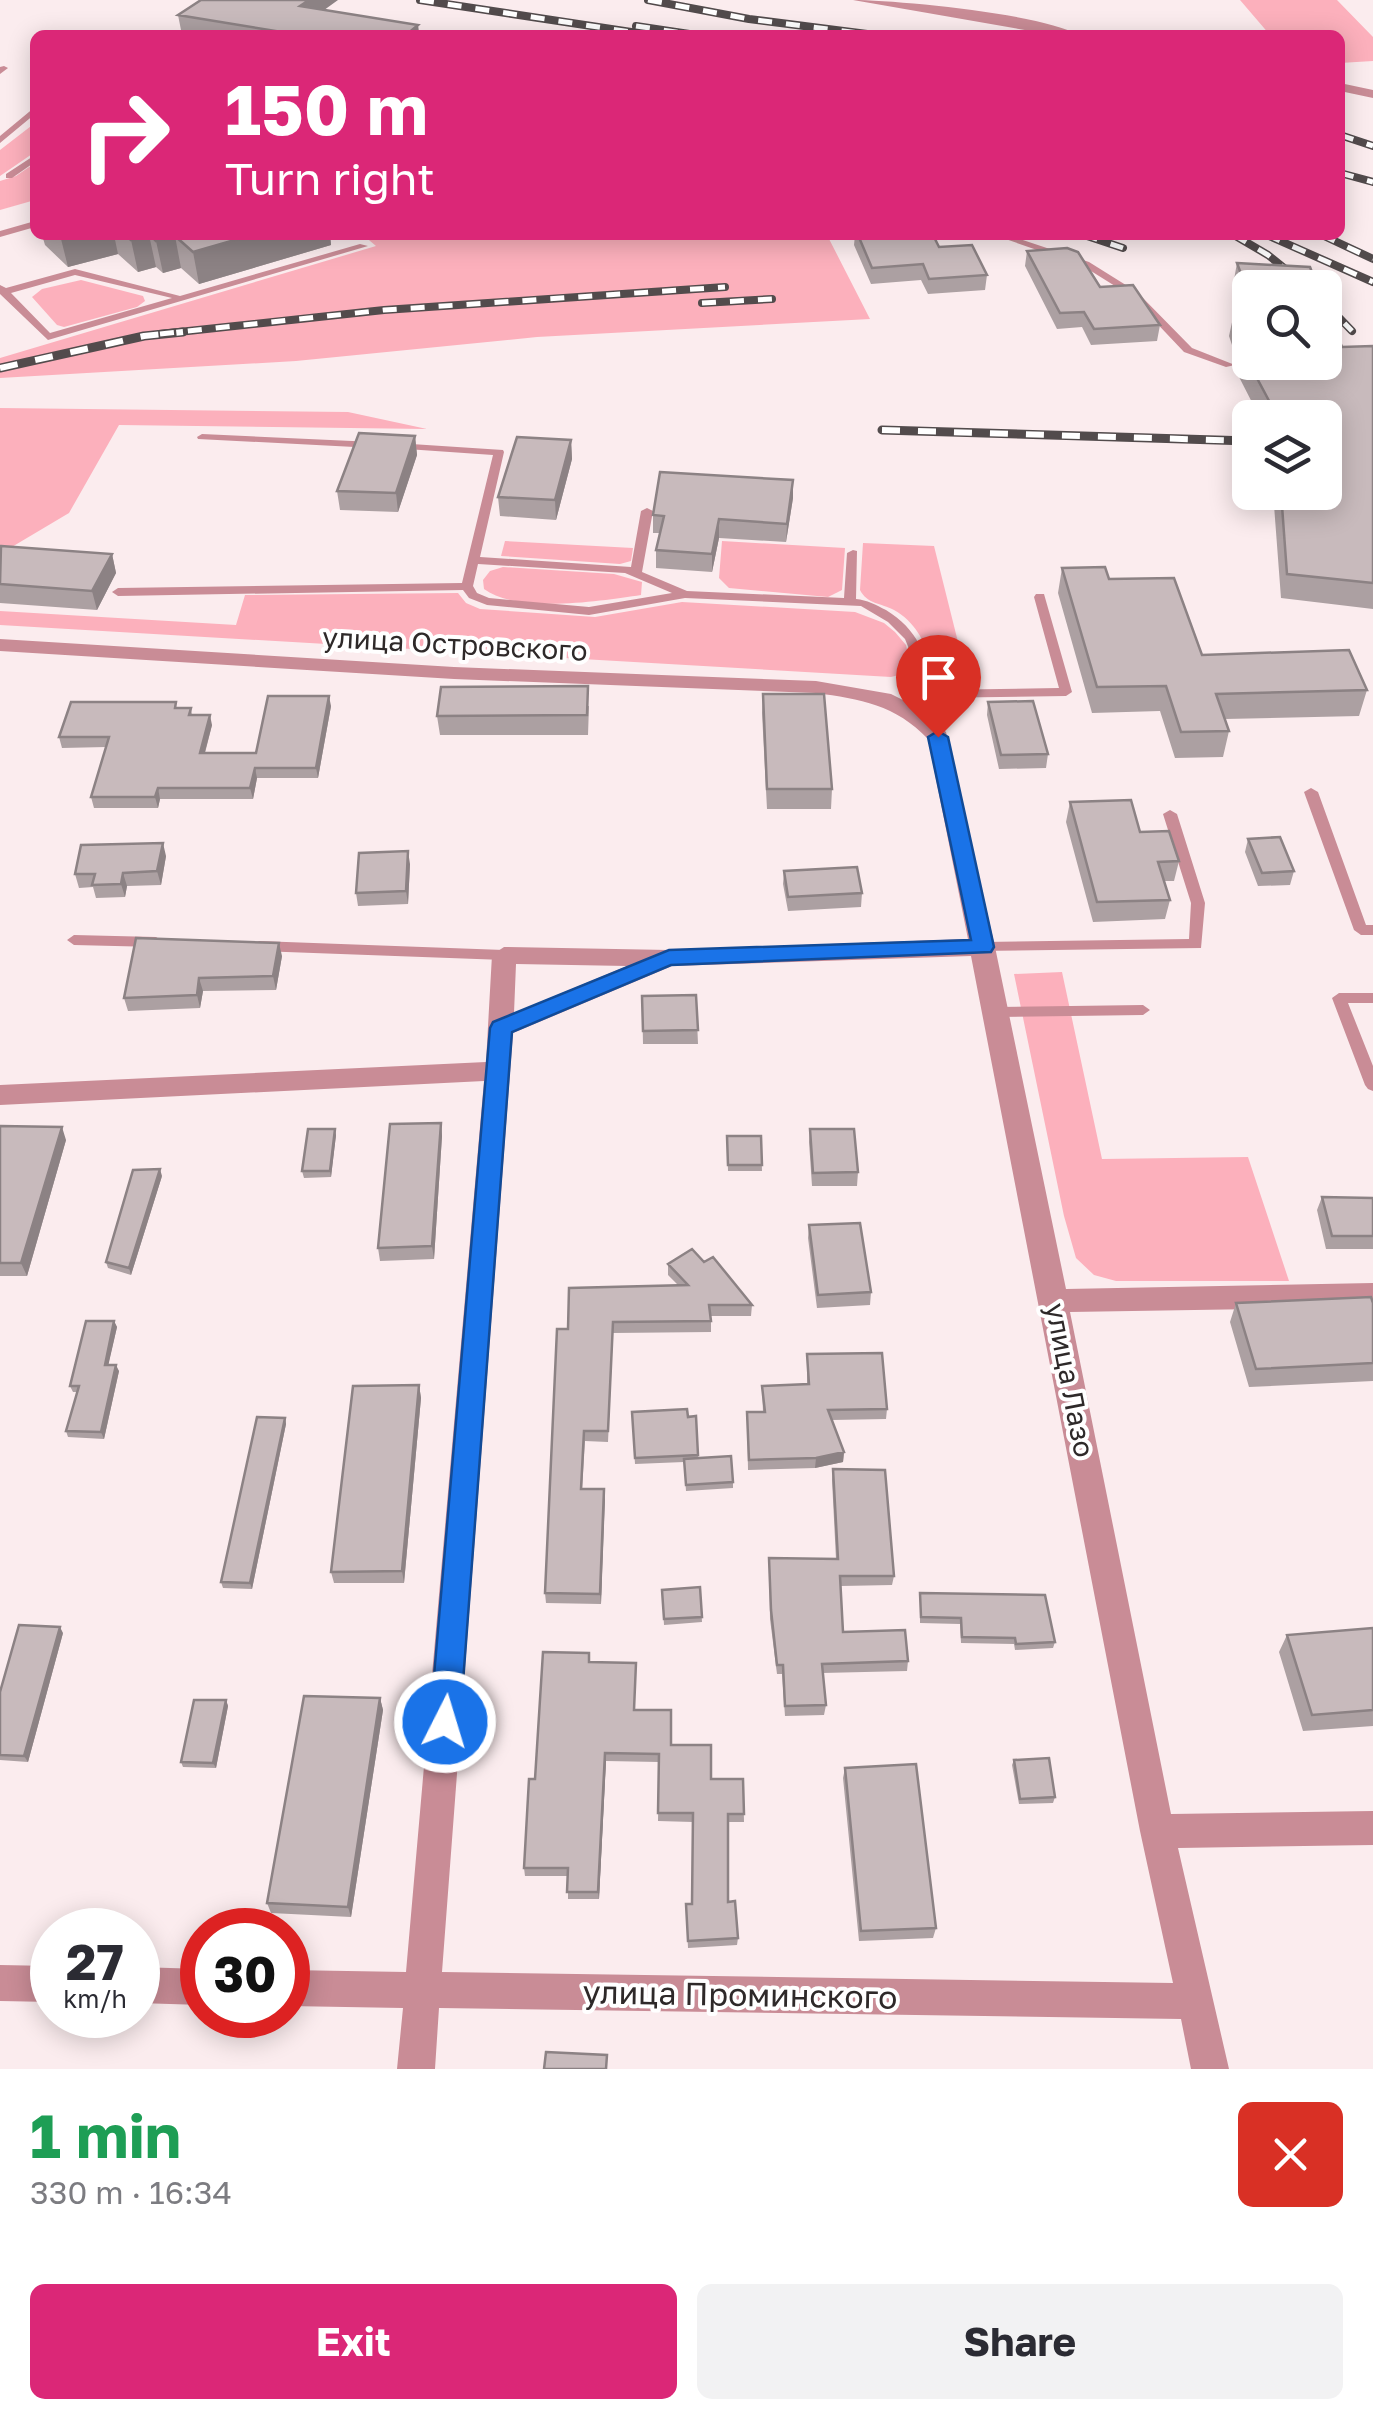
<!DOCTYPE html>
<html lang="en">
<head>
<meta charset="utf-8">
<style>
	:root { --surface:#fff; --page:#f2f2f3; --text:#2b2b33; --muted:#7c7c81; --accent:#db2777 }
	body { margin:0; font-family:"Golos Text",sans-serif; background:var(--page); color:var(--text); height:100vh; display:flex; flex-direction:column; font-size:38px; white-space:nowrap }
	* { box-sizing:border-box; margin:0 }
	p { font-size:32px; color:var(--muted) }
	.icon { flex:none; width:55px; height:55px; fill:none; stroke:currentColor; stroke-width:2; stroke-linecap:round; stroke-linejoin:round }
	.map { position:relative; height:2069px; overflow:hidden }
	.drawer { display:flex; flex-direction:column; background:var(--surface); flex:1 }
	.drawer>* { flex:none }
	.hud { position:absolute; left:30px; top:30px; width:1315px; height:210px; border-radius:15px; box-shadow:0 5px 25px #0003; background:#db2777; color:#fff; overflow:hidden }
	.controls { position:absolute; left:1232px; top:270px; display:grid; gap:20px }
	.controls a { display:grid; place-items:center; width:110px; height:110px; border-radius:15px; background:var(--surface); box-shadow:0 5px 25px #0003; font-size:50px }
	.speed { position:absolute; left:30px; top:1908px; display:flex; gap:20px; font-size:50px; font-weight:700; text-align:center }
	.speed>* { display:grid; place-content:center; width:130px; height:130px; border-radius:50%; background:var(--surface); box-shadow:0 5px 25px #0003; line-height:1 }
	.speed small { font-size:25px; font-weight:400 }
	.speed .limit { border:15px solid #d22; background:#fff; color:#111 }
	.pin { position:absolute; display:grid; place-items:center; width:85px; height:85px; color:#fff; margin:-102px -42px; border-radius:50% 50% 50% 0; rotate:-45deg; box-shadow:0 0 10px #0007 }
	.pin .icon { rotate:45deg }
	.me { position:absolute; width:110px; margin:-55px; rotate:5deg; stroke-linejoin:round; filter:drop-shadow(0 0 8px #0008) }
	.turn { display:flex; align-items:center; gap:35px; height:210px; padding:0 30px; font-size:45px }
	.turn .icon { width:130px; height:130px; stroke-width:2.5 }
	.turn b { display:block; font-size:70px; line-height:85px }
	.round { display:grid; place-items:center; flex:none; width:105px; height:105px; border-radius:15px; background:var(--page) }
	.headline { display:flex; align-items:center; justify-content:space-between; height:170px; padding:0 30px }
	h1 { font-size:60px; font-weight:700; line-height:75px; color:#1e9e55 }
	.action { display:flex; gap:20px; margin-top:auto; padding:20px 30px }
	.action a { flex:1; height:115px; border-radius:15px; background:var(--accent); color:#fff; font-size:40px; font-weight:700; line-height:115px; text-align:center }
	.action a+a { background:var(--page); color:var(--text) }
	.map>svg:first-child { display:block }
	.green { fill:#fcb0bc }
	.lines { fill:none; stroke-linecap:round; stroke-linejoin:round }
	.lane { fill:#c98c96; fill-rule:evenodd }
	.street { fill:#c98c96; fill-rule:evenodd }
	.rail-far1-casing { stroke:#524b4c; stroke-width:8 }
	.rail-casing { stroke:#524b4c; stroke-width:9 }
	.rail-far1 { stroke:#fff; stroke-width:5; stroke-dasharray:14; stroke-linecap:butt }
	.rail { stroke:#fff; stroke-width:6; stroke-dasharray:18; stroke-linecap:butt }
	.wall { fill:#aca0a2 }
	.shaded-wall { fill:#8c8284 }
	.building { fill:#c8babc; stroke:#8c8284; stroke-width:2.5 }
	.route { fill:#1a73e8; stroke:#114b97; stroke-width:2.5 }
	.labels { text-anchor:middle; stroke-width:8; stroke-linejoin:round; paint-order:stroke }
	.street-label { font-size:28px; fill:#2e2929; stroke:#fff }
	.near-street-label { font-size:32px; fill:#2e2929; stroke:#fff }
</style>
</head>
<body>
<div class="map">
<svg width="1373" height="2069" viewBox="0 0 1373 2069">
	<rect width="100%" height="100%" fill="#fbecee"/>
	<!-- green -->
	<path class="green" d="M1240,0H1337L1373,37V61L1340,63V35H1270Z
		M35,123V152L0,176V150Z
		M35,163V200L0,210V181L16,176Z
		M363,235H827L870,319L537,337L296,361L0,378V358L376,246Z
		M81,280L143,296L145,301L137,307L64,327L57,325L32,297L42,289Z
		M0,408L348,412L427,429L119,425L69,513L0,554Z
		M505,541L633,548L631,561L620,564L501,556Z
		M722,541L845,548L842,590L828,597L729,588L719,578Z
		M863,543L934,546L963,662H931C924,640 915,622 894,610C881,603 867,604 860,590Z
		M503,567L614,574L642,582L641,595C601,601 518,614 484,589L483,580L490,571Z
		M458,593L466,603L480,609L595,617L682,602L855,612L884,623L895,632L906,645L911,668L907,673L891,677L0,625V611L236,625L245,595Z
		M1062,972L1102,1159L1248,1157L1289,1281H1116L1094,1275L1076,1258L1064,1216L1014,974Z"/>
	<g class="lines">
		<!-- lane -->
		<path class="lane" d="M4,66L8,68L0,74V67Z
			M35,107V114L0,143V136Z
			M35,155V162L12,178H6V174Z
			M35,221V227L0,237V231Z
			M994,235H1008L1089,262L1137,292L1192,348L1235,365L1226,367L1184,352L1131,296L1083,266Z
			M360,244L368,246L48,340L0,294V285L6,288L75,269L180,296ZM75,275L172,298L50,333L11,293Z
			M202,434L374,442L379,445L374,448L198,439L197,437Z
			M396,443L503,450L504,452L480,557L631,567L641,511L647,508L653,511L642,572L687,591L844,598L847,553L853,550L857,551L856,599C867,600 876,605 886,610C917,629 928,655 931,690L1059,688L1034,597L1036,594H1044L1072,692L1066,696L927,698L909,708H901V702L919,692L914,661L905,639L888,622L861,606L685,598L589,615L487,605L469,598L463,590L118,596L112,592L118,588L462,583L493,455L392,448V444ZM478,564L625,573L672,593L589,607L489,598L477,593L473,586Z
			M1311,788L1318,792L1366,925H1373V935H1361L1354,930L1304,792Z
			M1170,810L1177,814L1205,903L1201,948L978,951L976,947L983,942L1189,939L1191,903L1163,814Z
			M74,935L156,937L163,942L156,947L74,945L67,940Z
			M259,941L504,950L511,955L504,960L259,951L252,946Z
			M1339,993H1373V1003H1348L1373,1066V1091L1368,1089L1365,1085L1332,998Z
			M1143,1005L1150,1010L1143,1015L996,1017L989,1012L996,1007Z"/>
		<!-- street -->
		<path class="street" d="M853,0C896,0 1044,14 1078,35H1054Z
			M1340,83L1373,90V98L1340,91Z
			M0,639L454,667L816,681L891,694L919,708L946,732L995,947L1066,1289L1373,1283V1307L1070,1312L1171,1814L1373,1811V1845L1178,1848L1229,2069H1191L1181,2019L439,2008L435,2069H397L403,2008L288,2006V1970L406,1972L484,1081L0,1105V1085L486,1062L492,955L504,947L669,950L968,939L928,739C896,705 860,699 816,693L454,679L0,651ZM971,956L1140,1831L1173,1983L442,1972L513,1033L672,966ZM516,964L627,966L514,1013Z
			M0,1965L52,1966V2002L0,2001Z
			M138,1967L202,1969V2005L138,2003Z"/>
		<!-- rail-far1 casing -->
		<g class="rail-far1-casing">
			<path id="rail-far1" d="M420,0L651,35
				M648,0L749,19L875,35
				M636,26L696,35
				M1340,135L1373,146
				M1340,173L1373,182
				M1084,235L1123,248
				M1234,235L1268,255L1309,288
				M1267,235L1373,282
				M1322,235L1373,259
				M702,303L772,299
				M1325,303L1352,331
				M160,334L384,310L725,287"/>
		</g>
		<!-- rail casing -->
		<g class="rail-casing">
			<path id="rail" d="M0,368L144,336L183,332
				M882,430L1250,441"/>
		</g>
		<!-- rail-far1 -->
		<use href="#rail-far1" class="rail-far1"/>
		<!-- rail -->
		<use href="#rail" class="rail"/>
	</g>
	<!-- wall -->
	<path class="wall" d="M324,10L418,25L419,35H182L178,15Z
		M42,235H330L331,245L199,284L181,268L163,273L156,267L138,272L118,254L68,267L45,245Z
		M855,235H933L939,247L987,275L985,290L928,294L921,280L871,284L854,245Z
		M1027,251L1100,287L1160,325L1157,341L1091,345L1082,327L1057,329L1025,266Z
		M1237,263L1250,288V362L1342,347L1373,346V609L1281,598L1273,492H1325V418H1260L1237,373L1239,366L1229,336L1234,313H1242L1233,285Z
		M415,436L417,455L398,512L340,510L337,491Z
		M571,440L572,459L556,520L500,516L498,497Z
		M793,498L786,542L719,538L712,572L656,568V550L660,533H653V515Z
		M0,548L112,554L116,573L97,610L0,603Z
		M1062,568L1109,579L1202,655L1367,690L1359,716L1225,719L1229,731L1223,757L1175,758L1160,711L1092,713L1058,593Z
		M763,694L832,789L831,809H767L762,713Z
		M988,702L1048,754L1046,768L999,769L987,715Z
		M331,706L318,778H257L253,799H160L158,808H94L91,797L106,747L62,748L59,737L177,708H191L192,715L212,725L205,753H256Z
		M589,706L588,735H440L437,716Z
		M1070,802L1140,832L1179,861L1174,881H1164L1170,900L1165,919L1093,922L1066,822Z
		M1248,839L1294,871L1290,885L1258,886L1245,852Z
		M166,856L161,885L127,886L125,897L96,898L93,887L79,888L75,874Z
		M410,864L408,904L358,906L356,893Z
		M784,871L862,893L861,907L788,911L783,884Z
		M282,956L276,990L203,991L200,1008L128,1011L124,998Z
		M696,995L698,1044H643L642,996Z
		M441,1123L442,1136L434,1259L380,1261L378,1248Z
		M0,1126L66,1140L27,1276H0Z
		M810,1129L858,1172L857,1186H812L809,1142Z
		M336,1135L331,1177L304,1178L302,1171Z
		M727,1136H761L762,1171H728Z
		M162,1176L131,1275L108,1268L106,1262Z
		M1322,1197L1373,1198V1249H1326L1317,1210Z
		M809,1225L871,1292L870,1305L817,1308L808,1238Z
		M704,1262L752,1305L751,1316H711V1332L613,1333L608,1442L585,1441L582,1489H604L601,1604L546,1603L545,1593L568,1329L678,1285L668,1275V1264Z
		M1236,1303H1373V1381L1249,1387L1230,1322Z
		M114,1321L117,1327L108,1365L119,1371L104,1439L68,1437L66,1431L77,1392H73L70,1386Z
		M807,1354L887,1409L886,1419L832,1420L844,1452L843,1462L815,1468L748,1470L747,1412H763L762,1386L807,1384Z
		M419,1385L421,1398L404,1583H334L331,1572Z
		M632,1412L696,1416L698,1458L733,1482V1488L686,1491L684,1462L635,1464Z
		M285,1418L286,1424L252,1589L223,1588L221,1582Z
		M833,1469L894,1576L892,1585L841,1586L843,1632L908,1661L907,1671L822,1673L826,1705L824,1715L785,1716L782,1674H777L770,1619L769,1558L836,1559L832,1480Z
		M700,1587L702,1622L664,1625L662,1590Z
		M920,1593L1055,1642L1053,1648L1015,1650L1014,1644L961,1643L960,1624L920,1623Z
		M1373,1628V1726L1303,1731L1279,1652L1287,1635Z
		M63,1633L28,1762L0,1760V1692Z
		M590,1662L635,1710L671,1745L711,1779H743L744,1822H728V1902L738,1938L737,1945L688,1948L686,1904H692L693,1822L658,1821L659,1762L606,1761L599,1899H568V1876H525L524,1868L535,1779Z
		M380,1698L383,1710L351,1917L271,1913L267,1903Z
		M226,1700L228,1706L216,1768L183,1767L181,1762Z
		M1014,1760L1055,1797L1053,1803L1019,1804L1012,1765Z
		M845,1768L936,1928L933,1938L859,1941L843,1778Z"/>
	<!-- shaded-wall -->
	<path class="shaded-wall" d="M309,0H338L302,26L300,6Z
		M418,25L419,35H406Z
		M60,235H114L118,254L68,267Z
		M149,235L156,267L138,272L131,240Z
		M252,235H330L331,245L199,284L193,252Z
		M175,236L181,268L163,273L156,241Z
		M415,436L417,455L398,512L396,493Z
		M571,440L572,459L556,520L555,500Z
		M793,480V498L786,542L787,524Z
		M719,519V538L712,572V554Z
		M112,554L116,573L97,610L92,591Z
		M329,696L331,706L318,778L316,768Z
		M210,715L212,725L202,763L200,753Z
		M255,768L257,778L253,799L250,788Z
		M158,788L160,799L158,808L155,797Z
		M163,843L166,856L161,885L157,871Z
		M408,851L410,864L408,904L406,891Z
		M123,873L127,886L125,897L121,884Z
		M279,943L282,956L276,990L273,976Z
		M199,978L203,991L200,1008L197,995Z
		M441,1123L442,1136L434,1259L432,1246Z
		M62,1127L66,1140L27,1276L21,1263Z
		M335,1129L336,1135L331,1177L330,1171Z
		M160,1169L162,1176L131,1275L129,1268Z
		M114,1321L117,1327L107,1371L105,1365Z
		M116,1365L119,1371L104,1439L101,1432Z
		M419,1385L421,1398L404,1583L402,1571Z
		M285,1418L286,1424L252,1589L250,1583Z
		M844,1452L843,1462L815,1468L816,1458Z
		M604,1489L605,1500L601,1604L600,1594Z
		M60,1627L63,1633L28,1762L24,1756Z
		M380,1698L383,1710L351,1917L348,1907Z
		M226,1700L228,1706L216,1768L213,1763Z
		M605,1753L606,1761L599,1899L598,1892Z"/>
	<!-- building -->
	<path class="building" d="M201,0H309L300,6L418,25L406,35H300L178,15Z
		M125,235H148L131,240Z
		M150,235H252L193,252L175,236L156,241Z
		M858,235H933L939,247L972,245L987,275L929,279L923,264L872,268Z
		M1067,248L1078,252L1100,287L1133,285L1160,325L1094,329L1084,312L1060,313L1027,251Z
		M1237,263L1310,267L1318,288H1250V298Z
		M1325,304L1342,347L1373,346V583L1287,574L1281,492H1325V418H1275V412L1242,350H1246L1234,313H1250V362H1325Z
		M359,433L415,436L396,493L337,491Z
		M517,437L571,440L555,500L498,497Z
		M660,472L793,480L787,524L719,519L712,554L656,550L664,516L653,515Z
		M1,546L112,554L92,591L0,584Z
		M1105,567L1109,579L1174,578L1202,655L1349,650L1367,690L1216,694L1229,731L1181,732L1166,686L1097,687L1062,568Z
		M588,686L587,715L437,716L441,687Z
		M763,694H824L832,789H767Z
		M268,696H329L316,768H255L250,788H158L155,797H91L109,737H59L71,702H176L175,708H191L189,715H210L200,753H256Z
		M1033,701L1048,754L1001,755L988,702Z
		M1131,800L1140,832L1169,831L1179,861L1158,862L1170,900L1097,902L1070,802Z
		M1280,837L1294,871L1262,873L1248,839Z
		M163,843L157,871L123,873L121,884L92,885L95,874H75L81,845Z
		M408,851L406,891L356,893L359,853Z
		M857,867L862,893L788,897L784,871Z
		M136,938L279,943L273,976L199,978L197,995L124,998Z
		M696,995L698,1030L643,1031L642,996Z
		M441,1123L432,1246L378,1248L390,1124Z
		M0,1126L62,1127L21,1263H0Z
		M308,1129H335L330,1171H302Z
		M810,1129H854L858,1172L813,1173Z
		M727,1136H761L762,1165H728Z
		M160,1169L129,1268L106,1262L133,1170Z
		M1322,1197L1373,1198V1236H1332Z
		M860,1223L871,1292L818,1295L809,1225Z
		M692,1249L704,1262L713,1257L752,1305H709L711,1321L613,1322L608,1431H584L581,1489H604L600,1594L545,1593L557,1329H568L569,1288L688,1285L668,1264Z
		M1371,1297L1373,1303V1363L1256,1369L1236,1303Z
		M86,1321H114L105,1365H116L101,1432L66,1431L79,1386H70Z
		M882,1353L887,1409L828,1410L844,1452L816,1458L749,1460L747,1412H765L762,1386L809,1384L807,1354Z
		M419,1385L402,1571L331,1572L353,1386Z
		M687,1409L688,1417L696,1416L698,1455L635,1458L632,1412Z
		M257,1417L285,1418L250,1583L221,1582Z
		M731,1456L733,1482L686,1485L684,1459Z
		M833,1469L885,1470L894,1576H840L843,1632L905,1630L908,1661L822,1664L826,1705L785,1706L783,1665H777L771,1610L769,1558L838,1559Z
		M700,1587L702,1617L664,1619L662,1590Z
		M920,1593L1045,1595L1055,1642L1016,1644L1015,1638L962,1637L961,1618L921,1617Z
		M19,1625L60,1627L24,1756L0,1755V1692Z
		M1373,1628V1710L1312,1715L1287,1635Z
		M543,1652L589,1653V1662L636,1663L634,1710H671V1745H711V1779H743L744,1814H728V1902L735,1901L738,1938L688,1941L686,1904H692L693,1813H658L659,1754L605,1753L598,1892H567L568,1868H524L529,1779H535Z
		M304,1696L380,1698L348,1907L267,1903Z
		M194,1700H226L213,1763L181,1762Z
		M1049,1758L1055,1797L1020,1799L1014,1760Z
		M916,1764L936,1928L861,1931L845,1768Z
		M546,2052L607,2055L606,2069H544Z"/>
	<!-- route -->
	<path class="route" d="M938,731L948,737L994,947L991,952L671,965L512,1032L460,1722L456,1733L445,1737L435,1733L430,1722L490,1028L493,1022L669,950L971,940L928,737Z"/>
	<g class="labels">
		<!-- street labels -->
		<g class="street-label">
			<text transform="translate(455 644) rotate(3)" y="10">улица Островского</text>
			<text transform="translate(1070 1380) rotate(79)" y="10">улица Лазо</text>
		</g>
		<!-- near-street labels -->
		<g class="near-street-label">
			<text transform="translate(740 1995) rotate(1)" y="11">улица Проминского</text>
		</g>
	</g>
</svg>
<div class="controls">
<a><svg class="icon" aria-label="search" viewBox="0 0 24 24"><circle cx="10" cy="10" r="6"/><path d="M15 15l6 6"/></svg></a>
<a><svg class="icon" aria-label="layers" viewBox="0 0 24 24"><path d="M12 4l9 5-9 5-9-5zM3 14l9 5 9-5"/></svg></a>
</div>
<div class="speed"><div>27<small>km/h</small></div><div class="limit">30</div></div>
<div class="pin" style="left:938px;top:737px;background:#d93025"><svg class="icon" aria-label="arrive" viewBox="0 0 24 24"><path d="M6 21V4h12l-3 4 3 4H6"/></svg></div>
<svg class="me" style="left:445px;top:1722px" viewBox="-20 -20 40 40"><circle r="17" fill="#1a73e8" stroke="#fff" stroke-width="3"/><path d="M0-11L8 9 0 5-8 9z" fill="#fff"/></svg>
<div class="hud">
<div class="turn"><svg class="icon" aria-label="right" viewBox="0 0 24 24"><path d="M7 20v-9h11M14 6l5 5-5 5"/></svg><div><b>150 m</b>Turn right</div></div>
</div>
</div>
<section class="drawer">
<div class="headline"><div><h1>1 min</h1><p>330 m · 16:34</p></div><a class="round" style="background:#d93025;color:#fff"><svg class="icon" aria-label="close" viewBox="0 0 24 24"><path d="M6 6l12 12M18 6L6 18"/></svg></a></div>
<div class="action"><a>Exit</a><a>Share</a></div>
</section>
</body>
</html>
